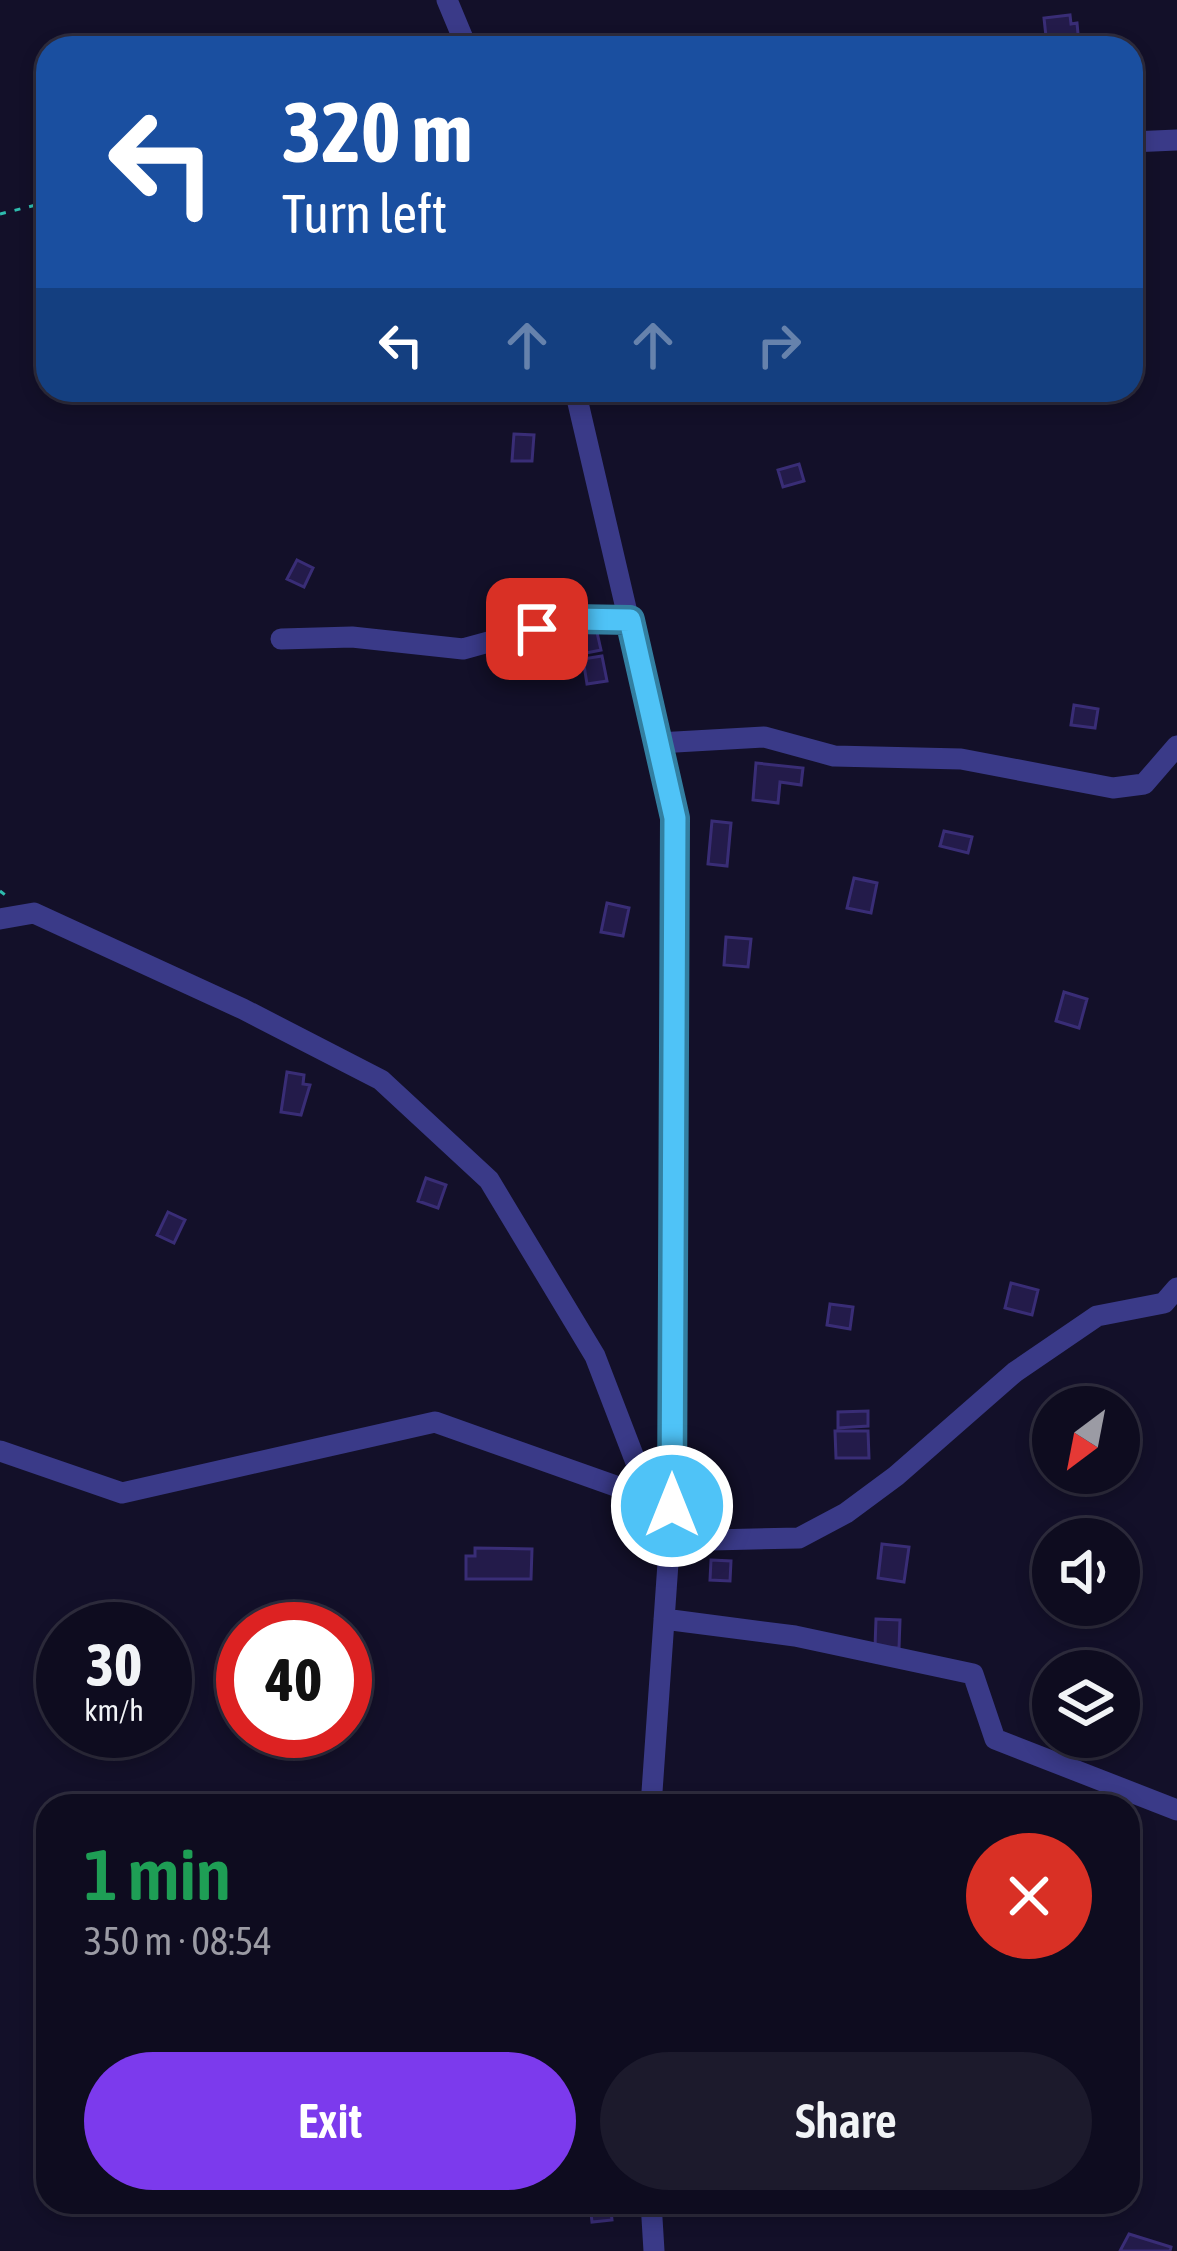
<!DOCTYPE html>
<html lang="en">
<head>
<meta charset="utf-8">
<style>
	:root { --surface:#0e0c1f; --page:#1c1a2c; --text:#f1f3f6; --muted:#9b9ba4; --line:#2e2c3d; --accent:#7c3aed }
	body { margin:0; font-family:"Asap Condensed",sans-serif; background:var(--page); color:var(--text); height:100vh; display:flex; flex-direction:column; font-size:45px; white-space:nowrap }
	* { box-sizing:border-box; margin:0 }
	p { font-size:39px; color:var(--muted) }
	.icon { flex:none; width:66px; height:66px; fill:none; stroke:currentColor; stroke-width:2; stroke-linecap:round; stroke-linejoin:round }
	.map { position:relative; flex:1; overflow:hidden }
	.panel { position:absolute; left:36px; top:1794px; width:1104px; height:420px; display:flex; flex-direction:column; background:var(--surface); border-radius:36px; box-shadow:0 6px 18px #0003,0 0 0 3px var(--line) }
	.panel>* { flex:none }
	.top-card { position:absolute; left:36px; top:36px; width:1107px; height:366px; border-radius:36px; box-shadow:0 6px 18px #0003,0 0 0 3px var(--line); background:#1a4fa0; color:#fff; overflow:hidden }
	.needle { width:78px; rotate:212deg }
	.controls { position:absolute; left:1032px; top:1386px; display:grid; gap:24px }
	.controls a { display:grid; place-items:center; width:108px; height:108px; border-radius:50%; background:var(--surface); box-shadow:0 6px 18px #0003,0 0 0 3px var(--line); font-size:60px }
	.speed { position:absolute; left:36px; top:1602px; display:flex; gap:24px; font-size:60px; font-weight:700; text-align:center }
	.speed>* { display:grid; place-content:center; width:156px; height:156px; border-radius:50%; background:var(--surface); box-shadow:0 6px 18px #0003,0 0 0 3px var(--line); line-height:1 }
	.speed small { font-size:30px; font-weight:400 }
	.speed .limit { border:18px solid #d22; background:#fff; color:#111 }
	.pin { position:absolute; display:grid; place-items:center; width:102px; height:102px; color:#fff; margin:-51px; border-radius:24px; box-shadow:0 6px 18px #0006 }
	.me { position:absolute; width:132px; margin:-66px; rotate:0deg; stroke-linejoin:round; filter:drop-shadow(0 0 9px #0008) }
	.turn { display:flex; align-items:center; gap:42px; height:252px; padding:0 48px; font-size:54px }
	.turn .icon { width:156px; height:156px; stroke-width:2.5 }
	.turn b { display:block; font-size:84px; line-height:102px }
	.lanes { display:flex; align-items:center; height:114px; padding:0 48px; background:#0003; justify-content:center; gap:60px; direction:ltr }
	.lanes .off { opacity:.35 }
	.round { display:grid; place-items:center; flex:none; width:126px; height:126px; border-radius:63px; background:var(--page) }
	.head { display:flex; align-items:center; justify-content:space-between; height:204px; padding:0 48px }
	h1 { font-size:72px; font-weight:600; line-height:90px; color:#1e9e55 }
	.action { display:flex; gap:24px; margin-top:auto; padding:24px 48px }
	.action a { flex:1; height:138px; border-radius:72px; background:var(--accent); color:#fff; font-size:48px; font-weight:600; line-height:138px; text-align:center }
	.action a+a { background:var(--page); color:var(--text) }
	.map>svg:first-child { display:block }
	.building { fill:#231b4a; stroke:#392d76; stroke-width:3 }
	.lines { fill:none; stroke-linecap:round; stroke-linejoin:round }
	.path { stroke:#2ebcae; stroke-width:3; stroke-dasharray:6 9; stroke-linecap:butt }
	.minor { stroke:#3a3a88; stroke-width:21 }
	.route-casing { stroke:#337fa1; stroke-width:30 }
	.route { stroke:#4fc3f7; stroke-width:21 }
</style>
</head>
<body>
<div class="map">
<svg width="1177" height="2251" viewBox="0 0 1177 2251">
	<rect width="100%" height="100%" fill="#131029"/>
	<!-- building -->
	<path class="building" d="M1070,15L1071,24L1077,23L1079,44L1047,46L1044,18Z
		M514,434L534,435L532,461H512Z
		M799,464L804,481L783,487L778,470Z
		M297,560L313,568L304,587L287,579Z
		M596,628L601,650L581,654L577,632Z
		M602,656L607,681L587,684L583,659Z
		M1074,705L1098,709L1095,728L1071,725Z
		M756,763L803,768L801,785L780,782L778,803L753,800Z
		M712,821L731,823L727,866L708,864Z
		M944,831L972,837L968,853L940,846Z
		M854,878L877,883L871,913L847,908Z
		M607,903L629,908L623,936L601,932Z
		M726,937L751,939L748,967L724,965Z
		M1064,992L1087,999L1079,1028L1056,1021Z
		M287,1072L304,1075L303,1084L310,1085L301,1115L281,1112Z
		M426,1178L446,1185L438,1208L418,1201Z
		M168,1212L185,1220L174,1243L157,1235Z
		M1011,1283L1038,1290L1032,1315L1005,1308Z
		M830,1304L853,1307L850,1329L827,1325Z
		M868,1411V1426L838,1428V1412Z
		M835,1431H868L869,1458H836Z
		M882,1544L909,1547L904,1582L878,1578Z
		M475,1548L532,1549L531,1579H466V1556H475Z
		M711,1560L731,1561L730,1581L710,1580Z
		M876,1619L900,1620L899,1648L875,1647Z
		M610,2202L612,2220L592,2222L590,2204Z
		M1129,2234L1171,2247L1170,2251H1120Z"/>
	<g class="lines">
		<!-- path -->
		<path class="path" d="M0,214L48,202
			M0,891L9,898"/>
		<!-- minor -->
		<path class="minor" d="M447,0L467,48
			M1131,142L1177,140
			M575,390L675,818L672,1506L651,1806
			M281,639L352,637L463,649L573,619H630
			M658,743L764,737L834,756L961,759L1113,788L1144,784L1177,746
			M0,919L34,913L243,1009L381,1080L489,1180L595,1356L650,1499
			M0,1451L122,1493L435,1422L655,1500
			M670,1541L799,1538L846,1513L896,1476L1015,1372L1097,1316L1164,1303L1177,1288
			M664,1619L795,1636L973,1674L995,1739L1177,1810
			M651,2202L654,2251"/>
	</g>
	<g class="lines">
		<!-- route casing -->
		<g class="route-casing">
			<path id="route" d="M537,629L573,619L630,620L675,818L672,1506"/>
		</g>
		<!-- route -->
		<use href="#route" class="route"/>
	</g>
</svg>
<div class="controls">
<a><svg class="needle" viewBox="-14 -14 28 28"><path d="M0-13l5 13h-10z" fill="#e53935"/><path d="M0 13l5-13h-10z" fill="#9b9ba4"/></svg></a>
<a><svg class="icon" aria-label="sound" viewBox="0 0 24 24"><path d="M4 9h4l5-4v14l-5-4H4zM17 9q2 3 0 6"/></svg></a>
<a><svg class="icon" aria-label="layers" viewBox="0 0 24 24"><path d="M12 4l9 5-9 5-9-5zM3 14l9 5 9-5"/></svg></a>
</div>
<div class="speed"><div>30<small>km/h</small></div><div class="limit">40</div></div>
<div class="pin" style="left:537px;top:629px;background:#d93025"><svg class="icon" aria-label="arrive" viewBox="0 0 24 24"><path d="M6 21V4h12l-3 4 3 4H6"/></svg></div>
<svg class="me" style="left:672px;top:1506px" viewBox="-20 -20 40 40"><circle r="17" fill="#4fc3f7" stroke="#fff" stroke-width="3"/><path d="M0-11L8 9 0 5-8 9z" fill="#fff"/></svg>
<div class="top-card">
<div class="turn"><svg class="icon" aria-label="left" viewBox="0 0 24 24"><path d="M17 20v-9H6M10 6l-5 5 5 5"/></svg><div><b>320 m</b>Turn left</div></div>
<div class="lanes"><svg class="icon" aria-label="left" viewBox="0 0 24 24"><path d="M17 20v-9H6M10 6l-5 5 5 5"/></svg><svg class="icon off" aria-label="ahead" viewBox="0 0 24 24"><path d="M12 20V5M6 11l6-6 6 6"/></svg><svg class="icon off" aria-label="ahead" viewBox="0 0 24 24"><path d="M12 20V5M6 11l6-6 6 6"/></svg><svg class="icon off" aria-label="right" viewBox="0 0 24 24"><path d="M7 20v-9h11M14 6l5 5-5 5"/></svg></div>
</div>
<section class="panel">
<div class="head"><div><h1>1 min</h1><p>350 m · 08:54</p></div><a class="round" style="background:#d93025;color:#fff"><svg class="icon" aria-label="close" viewBox="0 0 24 24"><path d="M6 6l12 12M18 6L6 18"/></svg></a></div>
<div class="action"><a>Exit</a><a>Share</a></div>
</section>
</div>
</body>
</html>
